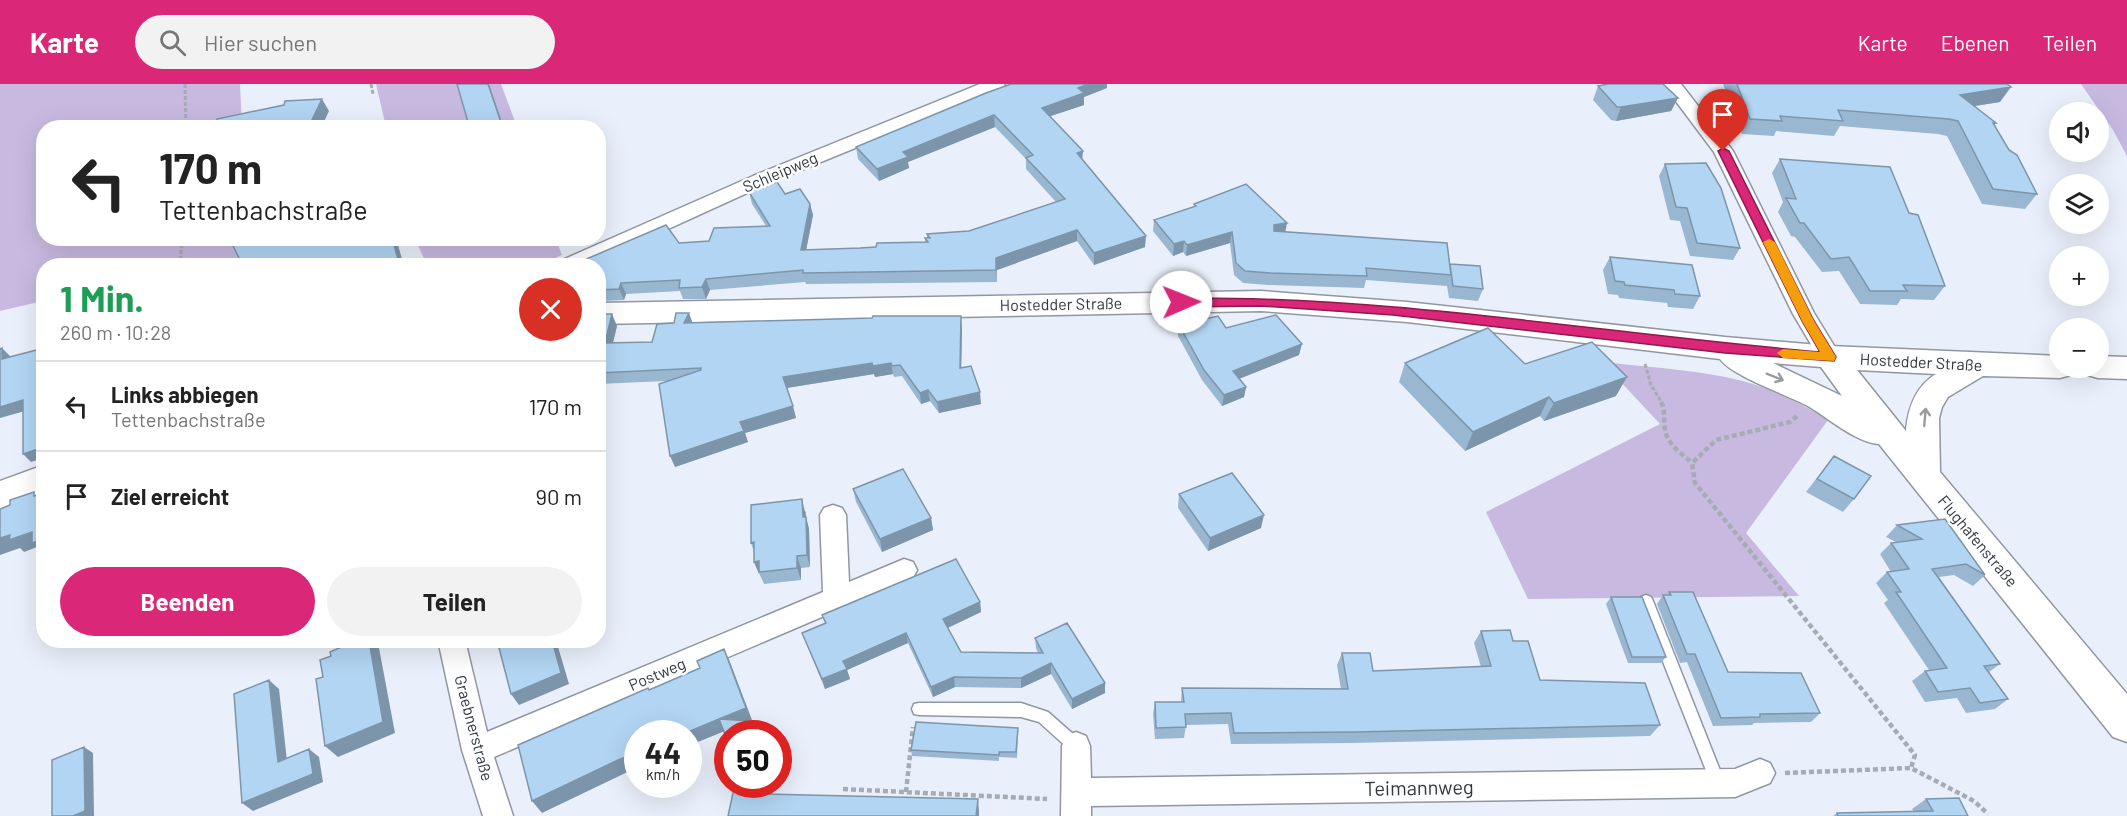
<!DOCTYPE html>
<html lang="de">
<head>
<meta charset="utf-8">
<style>
	:root { --surface:#fff; --page:#f2f2f2; --text:#222; --muted:#767676; --line:#e0e0e0; --accent:#db2777 }
	body { margin:0; font-family:Barlow,sans-serif; background:var(--page); color:var(--text); height:100vh; display:flex; flex-direction:column; font-size:22px; white-space:nowrap }
	* { box-sizing:border-box; margin:0 }
	p { font-size:20px; color:var(--muted) }
	.icon { flex:none; width:33px; height:33px; fill:none; stroke:currentColor; stroke-width:2; stroke-linecap:round; stroke-linejoin:round }
	.map { position:relative; flex:1; overflow:hidden }
	.panel { position:absolute; left:36px; top:174px; width:570px; height:390px; display:flex; flex-direction:column; background:var(--surface); border-radius:24px; box-shadow:0 6px 24px #0002 }
	.panel>* { flex:none }
	.banner { position:absolute; left:36px; top:36px; width:570px; height:126px; border-radius:24px; box-shadow:0 6px 24px #0002; background:#fff; color:var(--text); overflow:hidden }
	.tools { position:absolute; left:2049px; top:18px; display:grid; gap:12px }
	.tools a { display:grid; place-items:center; width:60px; height:60px; border-radius:50%; background:var(--surface); box-shadow:0 6px 24px #0002; font-size:30px }
	.speed { position:absolute; left:624px; top:636px; display:flex; gap:12px; font-size:30px; font-weight:700; text-align:center }
	.speed>* { display:grid; place-content:center; width:78px; height:78px; border-radius:50%; background:var(--surface); box-shadow:0 6px 24px #0002; line-height:1 }
	.speed small { font-size:15px; font-weight:400 }
	.speed .limit { border:9px solid #d22; background:#fff; color:#111 }
	.pin { position:absolute; display:grid; place-items:center; width:51px; height:51px; color:#fff; margin:-62px -26px; border-radius:50% 50% 50% 0; rotate:-45deg; box-shadow:0 0 6px #0007 }
	.pin .icon { rotate:45deg }
	.me { position:absolute; width:66px; margin:-33px; rotate:89deg; stroke-linejoin:round; filter:drop-shadow(0 0 4px #0008) }
	.turn { display:flex; align-items:center; gap:21px; height:126px; padding:0 24px; font-size:27px }
	.turn .icon { width:78px; height:78px; stroke-width:2.5 }
	.turn b { display:block; font-size:42px; line-height:51px }
	.round { display:grid; place-items:center; flex:none; width:63px; height:63px; border-radius:32px; background:var(--page) }
	.head { display:flex; align-items:center; justify-content:space-between; height:102px; padding:0 24px }
	h1 { font-size:36px; font-weight:700; line-height:45px; color:#1e9e55 }
	.primary-button { display:flex; gap:12px; margin-top:auto; padding:12px 24px }
	.primary-button a { flex:1; height:69px; border-radius:36px; background:var(--accent); color:#fff; font-size:24px; font-weight:700; line-height:69px; text-align:center }
	.primary-button a+a { background:var(--page); color:var(--text) }
	ul { padding:0; list-style:none }
	li { display:flex; align-items:center; gap:18px; height:90px; padding:0 24px; border-top:2px solid var(--line) }
	li div { flex:1 }
	li b { display:block; font-size:22px }
	li em { font-style:normal }
	header { display:flex; align-items:center; gap:36px; box-sizing:border-box; height:84px; padding:0 30px; background:var(--accent); color:#fff }
	header strong { font-size:28px }
	nav { display:flex; gap:33px; margin-inline-start:auto; font-size:21px }
	.search { width:420px; height:54px; background:var(--page); display:flex; align-items:center; gap:15px; box-sizing:border-box; padding:0 21px; border-radius:33px; color:var(--muted); font-size:22px }
	.map>svg:first-child { display:block }
	.green { fill:#c8b9e0 }
	.lines { fill:none; stroke-linecap:round; stroke-linejoin:round }
	.lane-casing { stroke:#9197a2; stroke-width:3 }
	.street-casing { stroke:#9197a2; stroke-width:3 }
	.secondary-casing { stroke:#9197a2; stroke-width:3 }
	.path-far1 { stroke:#a7acb4; stroke-width:3; stroke-dasharray:4 2; stroke-linecap:butt }
	.path { stroke:#a7acb4; stroke-width:4.5; stroke-dasharray:5 3; stroke-linecap:butt }
	.lane { fill:#fff; fill-rule:evenodd }
	.street { fill:#fff; fill-rule:evenodd }
	.secondary { fill:#fff; fill-rule:evenodd }
	.wall { fill:#99b7d1 }
	.shaded-wall { fill:#7d95aa }
	.building { fill:#b2d5f3; stroke:#7d95aa; stroke-width:1.5 }
	.oneway { stroke:#9a9b9d }
	.route { fill:#db2777; stroke:#8e194d; stroke-width:1.5 }
	.slow { fill:#f59e0b }
	.labels { text-anchor:middle; stroke-width:5; stroke-linejoin:round; paint-order:stroke }
	.street-label { font-size:16px; fill:#35373b; stroke:#fbfdff }
	.near-street-label { font-size:20px; fill:#35373b; stroke:#fbfdff }
</style>
</head>
<body>
<header>
<strong>Karte</strong>
<div class="search"><svg class="icon" aria-label="search" viewBox="0 0 24 24"><circle cx="10" cy="10" r="6"/><path d="M15 15l6 6"/></svg>Hier suchen</div>
<nav><a>Karte</a><a>Ebenen</a><a>Teilen</a></nav>
</header>
<div class="map">
<svg width="2127" height="732" viewBox="0 0 2127 732">
	<rect width="100%" height="100%" fill="#eaf0fb"/>
	<!-- green -->
	<path class="green" d="M0,0H240L242,43L44,44V154L246,155V177L228,182H44L43,217L0,227Z
		M376,0H501L517,43H386Z
		M2081,0H2127V72L2113,46Z
		M415,155H556L562,171L539,181H427Z
		M1602,278C1652,284 1715,286 1762,303C1786,312 1807,323 1828,336L1746,449L1799,512L1528,515L1486,428L1660,340Z"/>
	<g class="lines">
		<!-- lane casing -->
		<g class="lane-casing">
			<path id="lane" d="M1646,511L1651,513L1653,517L1725,699L1723,704L1718,706L1713,704L1711,699L1639,517L1641,513Z
				M919,619H1021L1048,628L1081,657L1083,662L1081,667L1076,669L1071,667L1039,638L1021,633L919,631L914,630L912,625L914,620Z"/>
		</g>
		<!-- street casing -->
		<g class="street-casing">
			<path id="street" d="M980,0H1005L1002,4L767,100L587,182H557L560,177L753,92Z
				M1663,0H1681L1733,67L1814,229L1841,273L1838,279L1830,281L1822,279L1793,230L1714,68Z
				M833,421L842,424L846,431L849,498L904,475L913,478L917,486L913,494L494,673L513,732H483L462,666L438,556H465L487,648L823,508L820,431L824,424Z
				M1076,648L1086,652L1090,662L1091,694L1735,685L1760,675L1770,679L1775,689L1770,699L1735,713L1091,722V732H1061L1062,662L1066,652Z"/>
		</g>
		<!-- secondary casing -->
		<g class="secondary-casing">
			<path id="secondary" d="M1261,207L1407,218L1725,253L1830,262L2060,272V284H2075L2071,291L2060,294L1983,292L1948,313L1942,323L1939,334L1940,388L2127,610V658L2113,653L1879,360C1856,359 1826,332 1806,321C1785,310 1732,292 1720,275L1407,238L1261,227L598,240V219ZM1773,279L1821,283L1842,312ZM1857,286L1936,290C1915,303 1908,324 1906,347Z
				M2098,272L2127,273V295L2098,294L2087,291L2083,284H2098Z
				M44,381V408L0,425V397Z"/>
		</g>
		<!-- path-far1 -->
		<path class="path-far1" d="M185,0L186,44
			M371,0L373,10
			M180,182L182,154
			M1645,280L1651,301L1662,319"/>
		<!-- path -->
		<path class="path" d="M1661,318C1666,327 1663,336 1665,346C1667,360 1682,370 1692,379
			M1797,332L1790,338L1716,356L1692,379L1695,399L1915,671L1911,684
			M1785,689L1911,684L1974,717L1988,730
			M843,705L1047,715
			M906,708L913,643"/>
		<!-- lane -->
		<use href="#lane" class="lane"/>
		<!-- street -->
		<use href="#street" class="street"/>
		<!-- secondary -->
		<use href="#secondary" class="secondary"/>
	</g>
	<!-- wall -->
	<path class="wall" d="M1723,0H2007L2000,18L1974,22L1996,39L1994,42L2037,110L2025,125L1982,120L1947,52L1938,50L1840,42L1834,52L1776,47L1774,52L1742,50Z
		M1598,2L1678,14L1671,27L1616,37L1611,36L1593,16Z
		M1107,4L1084,13V21L1050,32L1082,75L1145,163L1094,181L1077,157L997,186V198L806,200L805,198L710,206L706,215H683L680,207L626,210L624,216L598,217V182L679,159L709,157L766,142L752,120L749,108L785,110L810,120L813,131L806,166L860,164L925,158V154H927V150L969,147L1056,118L1026,85V75L995,43L908,78L909,84L879,97L858,75L856,63Z
		M1780,75L1909,129L1945,202L1934,216L1901,215L1897,221L1860,220L1839,187L1822,188L1795,153L1791,152L1778,128L1783,118L1772,89Z
		M1665,80L1740,164L1733,176L1690,172L1680,137L1670,136L1659,92Z
		M1194,120L1286,148L1450,181L1483,205L1478,217L1449,214L1447,202L1366,196L1364,204L1268,201L1243,199L1234,191L1230,159L1186,172L1183,168L1173,172L1153,147L1154,136L1194,123Z
		M1610,173L1700,212L1693,225L1668,223L1667,219L1619,214L1618,211L1608,210L1603,186Z
		M598,230L617,242L613,259L652,258L693,239L962,244L961,284L981,320L939,329L930,317L921,320L902,292L894,293L893,290L875,293L874,290L787,304L796,334L745,349L748,358L675,383L667,297L598,300Z
		M1179,241L1226,244L1299,271L1239,295L1246,303L1244,313L1222,322L1202,296L1178,252Z
		M1405,279L1525,280L1616,312L1544,337L1540,332L1465,367L1399,298Z
		M1834,372L1854,415L1843,428L1806,408Z
		M853,405L931,434L933,446L882,468L856,418Z
		M1179,410L1261,444L1208,467L1178,424Z
		M806,427V434L809,445L810,483L801,484V496L764,500L754,478V468L751,459Z
		M1897,441L1985,491L1973,502L1954,491L1939,493L2000,580L1989,588L2008,615L1995,625L1966,629L1957,614L1925,618L1912,597L1925,587L1929,586L1884,519L1888,516L1876,499L1887,488H1891L1880,470L1891,459L1896,458L1886,453Z
		M1669,508L1728,588L1820,629L1811,638L1754,639L1752,641L1713,642L1687,578L1680,579L1657,520L1663,511H1667Z
		M1611,513L1666,573L1661,579H1628L1606,520Z
		M980,518L981,528L948,544L961,568L1038,569L1036,564L1035,554L1105,609L1072,625L1051,590L1021,604L955,603L933,613L908,559L847,586L850,595L825,605L802,549L825,540L822,531Z
		M1481,547L1513,557L1540,596L1660,641L1650,652L1351,659L1231,660L1228,640L1186,641L1184,654L1155,655L1153,630L1155,618H1181L1182,604L1341,605L1337,581L1342,569L1373,587L1481,583L1474,559Z
		M1018,650L1017,674L999,673V677L912,672L911,666Z
		M1926,715L1968,732H1833L1837,729L1914,728L1912,725Z"/>
	<!-- shaded-wall -->
	<path class="shaded-wall" d="M488,0H489L504,44H503Z
		M1088,0H1107V4L1084,13V21L1042,35V24L1078,4Z
		M2011,3L2000,18L1950,26L1960,11Z
		M1678,14L1671,27L1616,37L1621,23Z
		M322,15L329,27L321,44H308Z
		M994,31L995,43L908,78L909,84L879,97L877,85L903,68Z
		M471,37L474,44H470L468,38Z
		M1083,67L1082,78L1077,69Z
		M810,120L813,131L804,177L801,166Z
		M1287,139L1285,150L1272,152L1274,141Z
		M1077,146V157L997,186V198L996,174Z
		M1232,148L1230,159L1186,172L1187,161Z
		M1146,152L1145,163L1094,181V169Z
		M392,154H396L404,182H400Z
		M1184,157L1183,168L1173,172L1174,160Z
		M706,195L710,206L706,215L702,203Z
		M621,199L626,210L624,216L619,205Z
		M689,229L693,240L684,239Z
		M612,230L617,242L610,270L605,259Z
		M961,232L962,244L961,296L960,284Z
		M1302,260L1299,271L1231,298L1233,287Z
		M2,264L11,273L2,275Z
		M872,279H891L893,290L875,293L874,290L786,304L783,293Z
		M1627,293L1616,312L1544,337L1554,319Z
		M1246,303L1244,313L1222,322L1224,311Z
		M928,306L930,317L921,320L920,309Z
		M980,308L981,320L939,329L937,318Z
		M1549,313L1540,332L1465,367L1473,348Z
		M23,316L32,325L0,334V323Z
		M793,322L796,334L745,349L748,358L675,383L670,372L740,338Z
		M44,363V374L31,378L23,370Z
		M802,415L809,445L810,483L807,471L803,433Z
		M1264,431L1261,444L1208,467L1210,454Z
		M931,434L933,446L882,468L880,455Z
		M32,448L44,455V469L37,463L24,468L20,464L0,471V454L10,451Z
		M797,472L801,484V496L797,484Z
		M759,477V490L754,478Z
		M980,518L981,528L945,545L943,535Z
		M906,549L908,559L847,586L850,595L825,605L822,595L843,577Z
		M369,556H372L379,564L395,649L338,673L325,662Z
		M552,556H556L569,600L519,621L511,610Z
		M724,565L730,578L752,636L751,637L757,650L719,635Z
		M1051,579V590L1021,604V594Z
		M954,593L955,603L933,613L931,603Z
		M269,596L279,605L288,686L278,678Z
		M1105,599V609L1072,625V615Z
		M719,635L725,647L688,662V650H683Z
		M84,663L93,669L94,732H73Z
		M309,665L319,673L323,698L253,727L242,719Z
		M638,668V683L542,729L532,717L618,676Z
		M766,700H774L770,721L765,710Z
		M978,715L979,727V732H976Z"/>
	<!-- building -->
	<path class="building" d="M457,0H488L503,44H473L471,37L468,38Z
		M1011,0H1088L1078,4L1084,9L1042,24L1083,67L1077,69L1146,152L1094,169L1077,146L996,174V186L803,189V186L706,195L702,203L679,204L680,196L621,199L619,205L598,206V182H570L666,141L679,159L709,157L714,144L770,142L749,108L777,98L785,110L800,105L810,120L801,166L860,164L876,163L877,159L928,158L925,154H930L927,150L969,147L1065,115L1026,74L1033,71L994,31L903,68L908,73L877,85L856,63L986,9Z
		M1608,0H1663L1678,14L1621,23H1617L1598,2Z
		M1737,0H2007L2011,3L1960,11L1996,39H1993L2009,66L2017,71L2037,110L1993,105L1958,37L1949,35L1838,26L1843,37L1780,32L1782,37L1750,35Z
		M322,15L308,44H218L217,35L284,21L285,17Z
		M1780,75L1890,83L1909,129L1918,131L1945,202L1903,201L1907,207H1870L1849,173L1831,175L1804,139H1800L1786,114L1796,115Z
		M1706,79L1721,104L1740,164L1697,159L1687,124L1676,123L1665,80Z
		M1246,100L1287,139L1274,141V147L1447,159L1451,191L1366,184L1367,192L1270,189L1245,187L1236,179L1232,148L1187,161L1184,157L1174,160L1154,136L1196,122L1194,120Z
		M229,154H392L400,182H243Z
		M1610,173L1692,181L1700,212L1675,210L1674,206L1625,201L1624,198L1615,197Z
		M1450,180L1480,182L1483,205L1453,202Z
		M676,229H689L684,239L872,234L873,232H961L960,284L971,282L980,308L937,318L928,306L920,309L900,281L892,282L891,279L873,282L872,279L783,293L793,322L740,338L744,347L670,372L659,300L701,286V284L598,289V230H612L605,259L652,258L657,240L674,239Z
		M1276,231L1302,260L1233,287L1246,303L1224,311L1204,286L1179,241L1218,232L1226,244Z
		M1488,244L1525,280L1592,258L1627,293L1554,319L1549,313L1473,348L1405,279Z
		M2,264V275L44,264V363L23,370V316L0,323V265Z
		M1834,372L1871,392L1854,415L1817,395Z
		M903,385L931,434L880,455L853,405Z
		M1232,389L1264,431L1210,454L1179,410Z
		M34,408V412L44,409V455L32,459V448L9,456L10,451L0,454V425L10,421V416Z
		M802,415L803,433H806L807,471L797,472V484L759,488V477L754,478V458L751,459V421Z
		M1945,435L1985,491L1966,480L1932,485L2000,580L1984,582L2008,615L1980,619L1970,604L1938,608L1925,587L1947,584L1896,508H1901L1887,488L1909,485L1891,459L1922,455L1897,441Z
		M956,475L980,518L943,535L961,568L1043,569L1035,554L1067,539L1105,599L1072,615L1051,579L1021,594L954,593L931,603L906,549L843,577L847,585L822,595L802,549L826,539L822,531Z
		M1669,508H1693L1728,588L1801,589L1820,629L1760,630V633L1721,634L1695,570H1687L1663,511H1671Z
		M1611,513H1642L1666,573H1632Z
		M1510,546L1513,557H1528L1540,596L1645,599L1660,641L1356,648L1234,649L1231,629L1185,630L1186,643L1156,644L1155,618H1184L1182,604L1348,605L1342,569H1370L1373,587L1491,582L1481,547Z
		M357,556H369L383,638L325,662L316,595L323,593L320,576L331,572L330,568Z
		M497,556H552L561,589L511,610Z
		M724,565L746,624L719,635L751,637L755,650H728V658L719,635L683,650H638V668L618,676L532,717L518,661L648,604L649,606L700,584L697,577Z
		M269,596L278,678L309,665L313,690L242,719L234,610Z
		M916,638L1018,644L1016,668H999V671L911,666Z
		M84,663L85,727L73,732H52V676Z
		M735,700H766L765,710L978,715L976,732H728Z
		M1959,714L1968,732H1838L1837,729L1933,727L1926,715Z"/>
	<!-- one-way arrows -->
	<defs><path id="oneway-shaft" d="M-6 0H5M1.5-3L5.5 0L1.5 3" fill="none" stroke-width="1.6" stroke-linecap="round" stroke-linejoin="round" transform="scale(1.5)"/></defs>
	<g class="oneway">
		<use href="#oneway-shaft" transform="translate(1775 293) rotate(22)"/>
		<use href="#oneway-shaft" transform="translate(1925 333) rotate(-85)"/>
	</g>
	<!-- route -->
	<path class="route" d="M1723,64L1729,67L1814,237L1836,273L1834,277L1725,269L1393,231L1261,222L1181,223L1175,218L1181,214C1395,212 1607,250 1820,268L1802,237L1718,67Z"/>
	<!-- slow -->
	<path class="slow" d="M1769,155L1775,158L1814,237L1836,273L1834,277L1783,274L1777,269L1783,265L1820,268L1802,237L1763,158Z"/>
	<g class="labels">
		<!-- street labels -->
		<g class="street-label">
			<text transform="translate(780 88) rotate(-23)" y="6">Schleipweg</text>
			<text transform="translate(1061 220) rotate(-1)" y="6">Hostedder Straße</text>
			<text transform="translate(1921 278) rotate(3)" y="6">Hostedder Straße</text>
			<text transform="translate(1978 457) rotate(50)" y="6">Flughafenstraße</text>
			<text transform="translate(657 590) rotate(-23)" y="6">Postweg</text>
			<text transform="translate(474 644) rotate(75)" y="6">Graebnerstraße</text>
		</g>
		<!-- near-street labels -->
		<g class="near-street-label">
			<text transform="translate(1419 704) rotate(-1)" y="7">Teimannweg</text>
		</g>
	</g>
</svg>
<div class="tools">
<a><svg class="icon" aria-label="sound" viewBox="0 0 24 24"><path d="M4 9h4l5-4v14l-5-4H4zM17 9q2 3 0 6"/></svg></a>
<a><svg class="icon" aria-label="layers" viewBox="0 0 24 24"><path d="M12 4l9 5-9 5-9-5zM3 14l9 5 9-5"/></svg></a>
<a>+</a>
<a>−</a>
</div>
<div class="speed"><div>44<small>km/h</small></div><div class="limit">50</div></div>
<div class="pin" style="left:1723px;top:67px;background:#d93025"><svg class="icon" aria-label="arrive" viewBox="0 0 24 24"><path d="M6 21V4h12l-3 4 3 4H6"/></svg></div>
<svg class="me" style="left:1181px;top:218px" viewBox="-20 -20 40 40"><circle r="19" fill="#fff"/><path d="M0-13L10 11 0 6-10 11z" fill="#db2777"/></svg>
<div class="banner">
<div class="turn"><svg class="icon" aria-label="left" viewBox="0 0 24 24"><path d="M17 20v-9H6M10 6l-5 5 5 5"/></svg><div><b>170 m</b>Tettenbachstraße</div></div>
</div>
<section class="panel">
<div class="head"><div><h1>1 Min.</h1><p>260 m · 10:28</p></div><a class="round" style="background:#d93025;color:#fff"><svg class="icon" aria-label="close" viewBox="0 0 24 24"><path d="M6 6l12 12M18 6L6 18"/></svg></a></div>
<ul>
<li><svg class="icon" aria-label="left" viewBox="0 0 24 24"><path d="M17 20v-9H6M10 6l-5 5 5 5"/></svg><div><b>Links abbiegen</b><p>Tettenbachstraße</p></div><em>170 m</em></li>
<li><svg class="icon" aria-label="arrive" viewBox="0 0 24 24"><path d="M6 21V4h12l-3 4 3 4H6"/></svg><div><b>Ziel erreicht</b></div><em>90 m</em></li>
</ul>
<div class="primary-button"><a>Beenden</a><a>Teilen</a></div>
</section>
</div>
</body>
</html>
